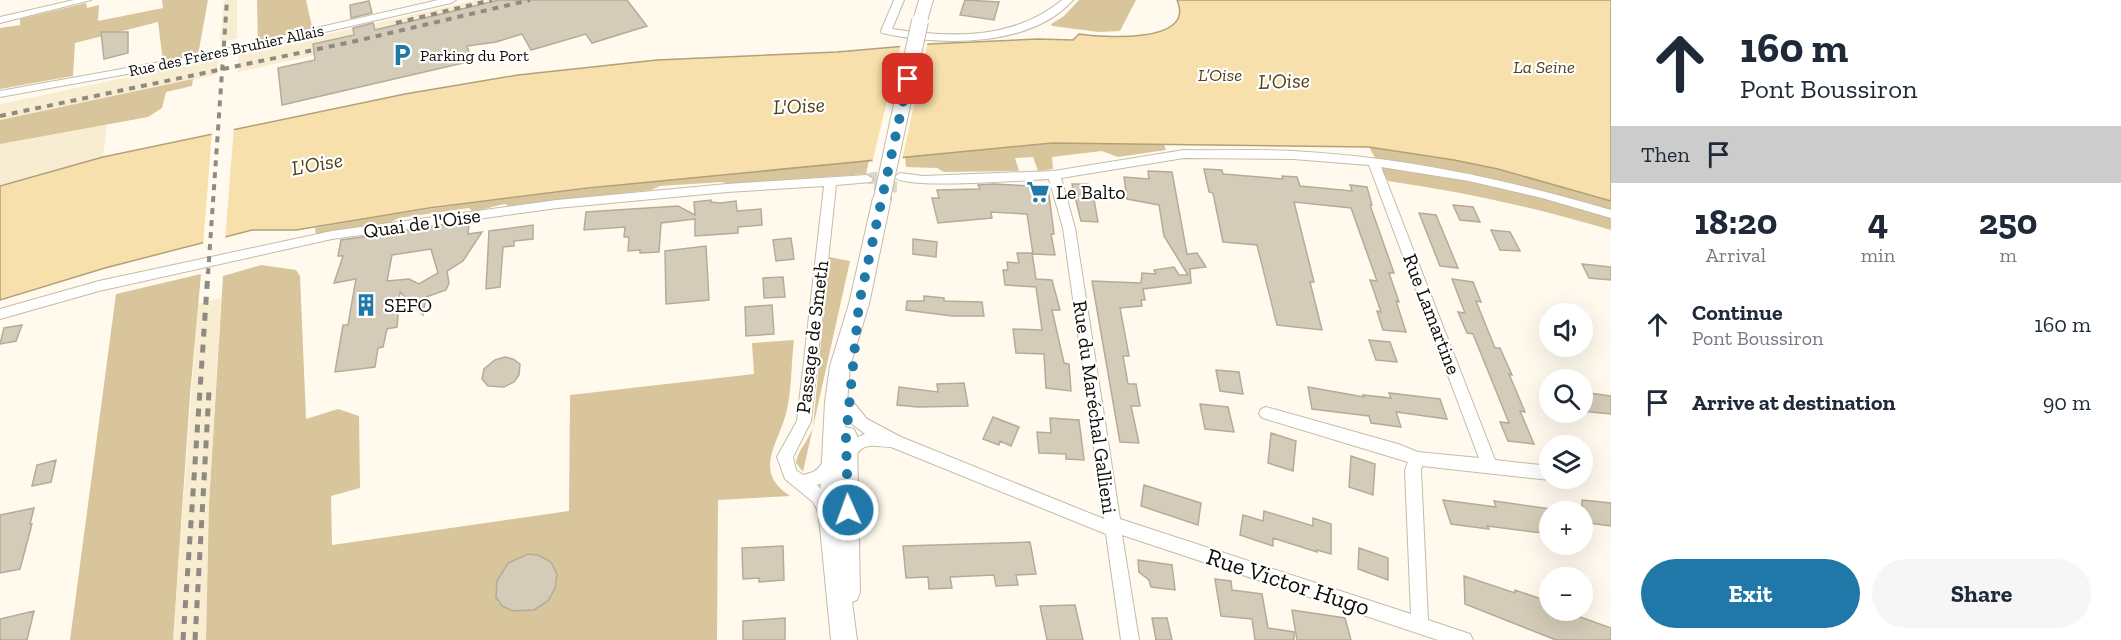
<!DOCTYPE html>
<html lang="en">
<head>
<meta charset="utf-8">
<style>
	:root { --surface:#fff; --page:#f6f6f7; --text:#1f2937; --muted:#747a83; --accent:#1f78a7 }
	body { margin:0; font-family:"Zilla Slab",serif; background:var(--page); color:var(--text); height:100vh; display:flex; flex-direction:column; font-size:22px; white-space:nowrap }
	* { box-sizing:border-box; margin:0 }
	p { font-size:20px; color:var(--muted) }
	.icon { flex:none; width:33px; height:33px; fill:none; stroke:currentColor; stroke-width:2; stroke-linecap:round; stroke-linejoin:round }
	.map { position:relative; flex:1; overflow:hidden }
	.side { display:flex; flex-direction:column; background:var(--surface); width:510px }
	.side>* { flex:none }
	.hud { background:#fff; color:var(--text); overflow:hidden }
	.controls { position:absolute; left:1539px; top:303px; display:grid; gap:12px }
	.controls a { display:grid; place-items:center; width:54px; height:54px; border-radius:50%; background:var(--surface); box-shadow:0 6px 24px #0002; font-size:30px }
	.pin { position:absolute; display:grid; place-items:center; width:51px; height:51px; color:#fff; margin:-26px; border-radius:12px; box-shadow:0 3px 9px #0006 }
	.me { position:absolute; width:66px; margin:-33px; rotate:358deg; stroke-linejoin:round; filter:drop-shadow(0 0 4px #0008) }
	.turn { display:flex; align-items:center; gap:21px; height:126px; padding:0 30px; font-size:27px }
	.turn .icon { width:78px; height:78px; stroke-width:2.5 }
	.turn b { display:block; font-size:42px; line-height:51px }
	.then { display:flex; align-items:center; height:57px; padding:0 30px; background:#0003; gap:12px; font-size:22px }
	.eta { display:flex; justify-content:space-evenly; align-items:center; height:102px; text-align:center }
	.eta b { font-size:36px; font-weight:800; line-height:42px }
	.primary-button { display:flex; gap:12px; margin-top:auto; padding:12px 30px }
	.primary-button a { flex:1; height:69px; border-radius:36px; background:var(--accent); color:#fff; font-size:24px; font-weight:800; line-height:69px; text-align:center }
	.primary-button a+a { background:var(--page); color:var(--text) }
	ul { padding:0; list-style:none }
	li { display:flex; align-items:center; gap:18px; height:78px; padding:0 30px }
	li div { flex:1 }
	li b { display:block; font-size:22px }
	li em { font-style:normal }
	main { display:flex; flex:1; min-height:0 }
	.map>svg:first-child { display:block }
	.built { fill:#f9edd1 }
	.green { fill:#d8c59b }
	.water { fill:#f7e0ab; stroke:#b1a07a; stroke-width:1.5 }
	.pier { fill:#fffaed }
	.building { fill:#d4ccb8; stroke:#b4ac99; stroke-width:1.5; fill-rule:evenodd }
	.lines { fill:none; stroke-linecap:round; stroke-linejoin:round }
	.minor-tunnel { stroke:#dbd6ca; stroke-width:11; stroke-dasharray:11 5; stroke-linecap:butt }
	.minor-casing { stroke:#c4bca8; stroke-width:2 }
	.secondary-casing { stroke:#c4bca8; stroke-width:2 }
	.minor { fill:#fff; fill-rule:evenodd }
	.secondary { fill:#fff; fill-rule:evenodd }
	.rail-far1 { stroke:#8f8b82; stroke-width:4; stroke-dasharray:6 6; stroke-linecap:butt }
	.rail { stroke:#8f8b82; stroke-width:5; stroke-dasharray:8 8; stroke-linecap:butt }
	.secondary-bridge-casing { stroke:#c4bca8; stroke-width:18; stroke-linecap:butt }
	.secondary-bridge { stroke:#fff; stroke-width:16 }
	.route { stroke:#1f78a7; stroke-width:10; stroke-dasharray:0 18 }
	.labels { text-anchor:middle; stroke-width:4.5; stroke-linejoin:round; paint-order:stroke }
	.far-street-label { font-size:16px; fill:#0f0c06; stroke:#fff }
	.far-poi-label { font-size:16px; fill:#0f0c06; stroke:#fff; text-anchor:start }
	.far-water-label { font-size:18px; font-style:italic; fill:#524219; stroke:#fff }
	.poi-label { font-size:20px; fill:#0f0c06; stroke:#fff; text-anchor:start }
	.street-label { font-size:20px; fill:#0f0c06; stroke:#fff }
	.water-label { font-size:21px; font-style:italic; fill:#524219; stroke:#fff }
	.near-street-label { font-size:24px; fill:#0f0c06; stroke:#fff }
</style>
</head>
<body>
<main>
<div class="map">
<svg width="1611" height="640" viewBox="0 0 1611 640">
	<rect width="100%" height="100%" fill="#fffaed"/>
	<!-- built -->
	<path class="built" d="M224,0H237V39L220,41Z
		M476,0H548L439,28L238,72L239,55Z
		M219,58L216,75L0,120V104Z
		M107,123L103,157L0,185V144Z
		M221,298L209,504L206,640H173L198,304Z"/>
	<!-- green -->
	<path class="green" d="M162,0H208L198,55L163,61L158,22L75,43L73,76L0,89V28L20,25V19L86,3L87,8L99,5L98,21L163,8Z
		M257,0H306L313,31L258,47Z
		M1079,0H1136L1120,31L1099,32L1052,26L1051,24L1064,16Z
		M193,79L192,86L166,92L162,108L148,117L0,144V120Z
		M1052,143L1164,144L1166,150L1118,157L1102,151L1052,157L1053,169L1038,171L1033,157L1015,158L1019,171L944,172L937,168L906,167L905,157Z
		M1369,147L1454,160L1498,169L1611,201V230C1537,208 1464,192 1388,181Z
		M869,160L866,174L729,184L722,182L660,186L651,190L509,206L505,204C494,206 484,210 472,211L469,208L399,218L389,223L316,234L315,228C498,194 684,179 869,160Z
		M829,257L850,261L803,472L796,463C797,451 809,440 813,427Z
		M261,265L296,270L300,276L306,419L338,409L359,416L360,488L331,496L332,545L569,511L570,395L754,374L752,343L794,340C791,364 792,391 786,414C777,446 753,472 790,496L718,500L717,640H206L209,504L223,276Z
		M201,274L190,395L173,640H70L116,294Z"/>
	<!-- water -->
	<path class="water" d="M1177,0H1611V201L1498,169L1454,160L1369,147L1052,143L588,188L429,208L296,230H252L105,268L0,300V186L103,157L405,94L518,75L657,60L837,52L929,44L1038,39L1073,40L1079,34C1100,37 1197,45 1177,0Z"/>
	<!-- pier -->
	<path class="pier" d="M928,41L902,160L872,163L901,43Z
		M234,127L225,240L203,246L212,131Z"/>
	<!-- building -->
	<path class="building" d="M499,0H627L647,26L592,43L586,34L531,50L522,34L496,42L467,46L472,61L282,105L278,68L315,60L313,44L354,35L353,28L373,23L375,30Z
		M965,0L999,2L994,20L960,15Z
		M369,1L372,13L351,18L350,5Z
		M101,32H128V53L104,59Z
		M1204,169L1222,170L1223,174L1283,179L1282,176L1297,177L1300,186L1352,191L1350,185L1367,187L1372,205H1370L1394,273H1389L1399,302L1396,301L1406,332L1383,330L1377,311L1381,312L1370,280L1377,281L1351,208L1294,202L1314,282H1310L1322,330L1277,325L1257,245L1223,242L1213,193L1209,192Z
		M1148,171L1172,172L1187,254L1197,253L1206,267L1190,269L1191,283L1143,289L1145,300H1141L1142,306L1120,308L1129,356H1123L1128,384H1136L1140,406H1131L1139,443L1120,442L1092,281L1141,283L1142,273L1156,274L1154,270L1174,267L1179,275H1188L1164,236L1159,205L1127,199L1124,177L1149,179Z
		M994,184L1048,187L1054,234H1051L1055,255L1033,254L1027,214L991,212L992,218L938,223L932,198H939L937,190L980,189L978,185Z
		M1072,184H1088L1093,194L1098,222L1081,221Z
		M711,200V202L720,203L736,201L737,211L761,209L762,225L738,227V233L695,236V219L661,223L659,252L640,253V250L628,251L629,237H624L625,227L584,230L586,212L678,206L695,215L694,202Z
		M1453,205L1473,207L1480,222L1460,220Z
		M1419,213L1436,215L1458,268L1440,266Z
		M469,222L468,234L482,232L463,261L447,271L449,283L446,290L426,297L423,315L400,292L397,327L387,329L383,347L378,348L375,367L335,372L343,325H348L356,279L334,283L343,256H338L341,240ZM431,249L438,273L419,284L409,279L387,281L392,255Z
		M533,225V239L514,241V246L503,247L500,287L486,289L489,231Z
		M1491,230L1510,232L1520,251L1500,250Z
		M791,238L794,259L776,261L773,240Z
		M913,239L937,242L936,257L913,254Z
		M706,246L709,300L666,304L665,251Z
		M1017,253H1032L1036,279L1052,280L1060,310H1052L1064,363L1069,364L1071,391L1046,388L1044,354L1016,353L1013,329L1042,330L1036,287L1005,285L1003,270H1008L1007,262L1019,263Z
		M1582,264L1611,267V280L1589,278Z
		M783,277L785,297L764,298L763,278Z
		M1452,279L1473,282L1481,302L1476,301L1495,348H1500L1512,375L1509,374L1525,412L1520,411L1534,444L1508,441L1500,422L1509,423L1473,334L1467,333L1458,312L1465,313Z
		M924,296L944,298V301L982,302L984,316H952L906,310L907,301H924Z
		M772,305L774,334L746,336L745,307Z
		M22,325L16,341L0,344L4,328Z
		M1369,340L1390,342L1397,362L1376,360Z
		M505,357L513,359L520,364L519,375L514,382L504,387L488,386L482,379L484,369L495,360Z
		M1216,370L1239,372L1243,394L1220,391Z
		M964,383L968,406L918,407L897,405L899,387L938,392L937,384Z
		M1308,387L1364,397L1363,395L1391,398L1389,393L1440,399L1447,419L1396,412L1401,427L1371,423L1369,416L1312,409Z
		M1582,392L1611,396V414L1582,411Z
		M1200,404L1228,407L1234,432L1205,429Z
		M993,417L1019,427L1011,446L1000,441L999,445L983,439Z
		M1050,418L1079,420L1084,460L1066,459V454L1039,453L1037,432L1051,433Z
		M1271,433L1296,441L1293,471L1268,463Z
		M1351,456L1375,464L1373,495L1349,487Z
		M56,460L51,482L32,486L37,465Z
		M1144,485L1201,503L1198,525L1141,506Z
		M1443,500L1496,507L1494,501L1550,509V534L1487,526L1489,529L1451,524Z
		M1582,500L1611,503V526L1582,522Z
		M34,508L30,524H32L20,569L0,573V515Z
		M1264,511L1313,526V518L1331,524V554L1317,550V552L1273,538V546L1240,535L1243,515L1263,521Z
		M1030,542L1036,574L1016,575L1018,585L996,586L994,575L950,577L952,588L929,589L928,577L906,578L903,546Z
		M783,546L784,580L759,582V578L743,579L742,548Z
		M1359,548L1388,558V580L1358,569Z
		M528,554L538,555L551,562L557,574L555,588L548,601L534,610L513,611L502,606L496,597L497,581L508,563Z
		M1138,560L1172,565L1175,590L1151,587L1149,580L1139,572Z
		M1464,576L1515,593V590L1550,602V610H1561L1611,628V640H1556L1465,604Z
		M1215,579L1231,581L1232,590L1262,594L1268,628L1294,632V640H1255L1252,619L1221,616Z
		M1075,605L1083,640H1047L1040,606Z
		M1292,610L1345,618L1351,640H1297Z
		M34,611L27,640H0V619Z
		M785,618V640H743V621Z
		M1152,618H1167L1172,640H1156Z"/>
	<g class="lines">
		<!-- minor-tunnel -->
		<path class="minor-tunnel" d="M867,179L883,176L897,177
			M874,186L897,187"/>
		<!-- minor casing -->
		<g class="minor-casing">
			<path id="minor" d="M74,0H91L0,23V17Z
				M438,0H456L451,3L199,61L0,97V91L199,55Z
				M894,0H904L892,29C951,38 1014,40 1062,0H1073C1030,48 940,46 882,33L881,31Z
				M1184,150C1220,151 1257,149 1293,151C1402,157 1507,179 1611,210V218L1542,198L1469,181L1381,167L1495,460L1550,466V478H1554L1550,480L1422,466L1421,470L1428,620L1470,634L1473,640H1438L1122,535L1139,640H1121L1106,534L891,447C883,447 873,444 865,447C854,451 855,467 842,462L839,457L849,441L865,434L851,423L841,406L843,402L848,400L853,402L867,419L901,437L1104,519L1063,228L1049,179C1025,180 907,190 894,177L900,173L923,176L1054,171ZM1184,158L1293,159L1369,165L1479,458L1418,452L1398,444L1266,407L1261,409L1259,413L1261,417L1266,419L1408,462L1405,470L1411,614L1120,519L1075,228L1061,178Z
				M867,175L873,179L871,182L836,185L811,421L793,457L796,470L803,475C807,474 810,473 813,472C823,467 824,453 837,458L840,463C835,473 827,482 817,485C826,494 833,502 837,515L835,520L829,522L823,520L813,502L785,479L777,457L797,421L824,186L727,192L557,208L332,239L99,291L0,319V309L99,281L332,231L557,200L727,184Z"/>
		</g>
		<!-- secondary casing -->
		<g class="secondary-casing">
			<path id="secondary" d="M919,0H933L927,21L920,25L913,21Z
				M882,192L888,194L891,198L869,304L850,366L845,427L854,429L857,436L860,592L857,600L852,602L857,640H831L819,517L825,402L830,366L849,304L873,198L876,194Z"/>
		</g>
		<!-- minor -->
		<use href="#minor" class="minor"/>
		<!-- secondary -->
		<use href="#secondary" class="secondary"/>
		<!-- rail-far1 -->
		<path class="rail-far1" d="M396,23L492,0
			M0,116L356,41L530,0
			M208,274L227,0"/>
		<!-- rail -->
		<path class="rail" d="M183,640L208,272
			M195,640L209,391"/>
		<!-- secondary-bridge casing -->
		<g class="secondary-bridge-casing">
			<path id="secondary-bridge" d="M882,198L920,21"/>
		</g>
		<!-- secondary-bridge -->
		<use href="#secondary-bridge" class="secondary-bridge"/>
	</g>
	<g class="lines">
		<!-- route -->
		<path class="route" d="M848,510L846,438L859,304L908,79"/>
	</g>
	<!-- icons -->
	<defs>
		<g id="parking-bare" transform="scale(1.8)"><path d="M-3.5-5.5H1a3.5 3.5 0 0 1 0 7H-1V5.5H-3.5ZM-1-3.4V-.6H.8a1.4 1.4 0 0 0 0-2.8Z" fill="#1f78a7" stroke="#fff" stroke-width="2.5" paint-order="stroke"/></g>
		<g id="supermarket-bare" transform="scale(1.8)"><path d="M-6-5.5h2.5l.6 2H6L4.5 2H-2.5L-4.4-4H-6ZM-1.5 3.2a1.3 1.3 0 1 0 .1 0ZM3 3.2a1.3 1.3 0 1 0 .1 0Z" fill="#1f78a7" stroke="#fff" stroke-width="2.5" paint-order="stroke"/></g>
		<g id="building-bare" transform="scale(1.8)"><path d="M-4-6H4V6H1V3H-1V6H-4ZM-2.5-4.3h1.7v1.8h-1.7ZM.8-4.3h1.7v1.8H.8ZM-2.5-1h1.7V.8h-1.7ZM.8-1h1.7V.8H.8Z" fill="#1f78a7" stroke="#fff" stroke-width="2.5" paint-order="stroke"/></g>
	</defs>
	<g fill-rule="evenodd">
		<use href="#parking-bare" x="402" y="55"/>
		<use href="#supermarket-bare" x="1038" y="192"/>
		<use href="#building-bare" x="366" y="305"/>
	</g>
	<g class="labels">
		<!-- far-street labels -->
		<g class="far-street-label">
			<text transform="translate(226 50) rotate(-12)" y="6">Rue des Frères Bruhier Allais</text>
		</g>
		<!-- far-poi labels -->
		<g class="far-poi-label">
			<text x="420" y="61">Parking du Port</text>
		</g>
		<!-- far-water labels -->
		<g class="far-water-label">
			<text x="1544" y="73">La Seine</text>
			<text x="1220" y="81">L’Oise</text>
		</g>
		<!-- poi labels -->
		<g class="poi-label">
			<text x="1056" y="199">Le Balto</text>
			<text x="384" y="312">SEFO</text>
		</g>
		<!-- street labels -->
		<g class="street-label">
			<text transform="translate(422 223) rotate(-8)" y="7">Quai de l'Oise</text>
			<text transform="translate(1432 314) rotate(69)" y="7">Rue Lamartine</text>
			<text transform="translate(812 337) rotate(-83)" y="7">Passage de Smeth</text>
			<text transform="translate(1095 407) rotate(82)" y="7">Rue du Maréchal Gallieni</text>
		</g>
		<!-- water labels -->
		<g class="water-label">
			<text transform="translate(1284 81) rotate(-2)" y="7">L'Oise</text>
			<text transform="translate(799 106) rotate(-3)" y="7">L'Oise</text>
			<text transform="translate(317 164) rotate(-10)" y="7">L'Oise</text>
		</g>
		<!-- near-street labels -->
		<g class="near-street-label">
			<text transform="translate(1288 582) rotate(18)" y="8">Rue Victor Hugo</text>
		</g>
	</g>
</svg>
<div class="controls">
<a><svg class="icon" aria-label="sound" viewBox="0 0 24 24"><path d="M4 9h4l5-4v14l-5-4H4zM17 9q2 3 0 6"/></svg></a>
<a><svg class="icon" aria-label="search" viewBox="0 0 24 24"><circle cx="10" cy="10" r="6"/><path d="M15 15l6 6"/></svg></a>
<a><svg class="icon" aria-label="layers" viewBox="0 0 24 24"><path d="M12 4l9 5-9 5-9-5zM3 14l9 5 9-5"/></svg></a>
<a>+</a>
<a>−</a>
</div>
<div class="pin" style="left:908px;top:79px;background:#d93025"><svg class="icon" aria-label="arrive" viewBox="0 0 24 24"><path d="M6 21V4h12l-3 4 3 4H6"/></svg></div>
<svg class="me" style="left:848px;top:510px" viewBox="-20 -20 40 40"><circle r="17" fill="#1f78a7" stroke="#fff" stroke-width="3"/><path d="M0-11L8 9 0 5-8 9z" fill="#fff"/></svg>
</div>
<section class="side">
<div class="hud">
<div class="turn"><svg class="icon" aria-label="ahead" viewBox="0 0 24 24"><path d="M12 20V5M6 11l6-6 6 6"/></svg><div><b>160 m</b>Pont Boussiron</div></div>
<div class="then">Then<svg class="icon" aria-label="arrive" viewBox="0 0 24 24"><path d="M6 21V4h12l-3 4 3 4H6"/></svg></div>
</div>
<div class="eta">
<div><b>18:20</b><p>Arrival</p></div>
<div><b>4</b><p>min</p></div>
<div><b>250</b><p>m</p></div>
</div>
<ul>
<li><svg class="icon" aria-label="ahead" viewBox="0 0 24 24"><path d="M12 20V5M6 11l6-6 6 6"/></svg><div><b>Continue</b><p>Pont Boussiron</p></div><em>160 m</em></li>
<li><svg class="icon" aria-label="arrive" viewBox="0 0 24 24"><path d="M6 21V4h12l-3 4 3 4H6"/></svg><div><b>Arrive at destination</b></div><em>90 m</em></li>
</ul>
<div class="primary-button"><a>Exit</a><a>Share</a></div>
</section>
</main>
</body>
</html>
